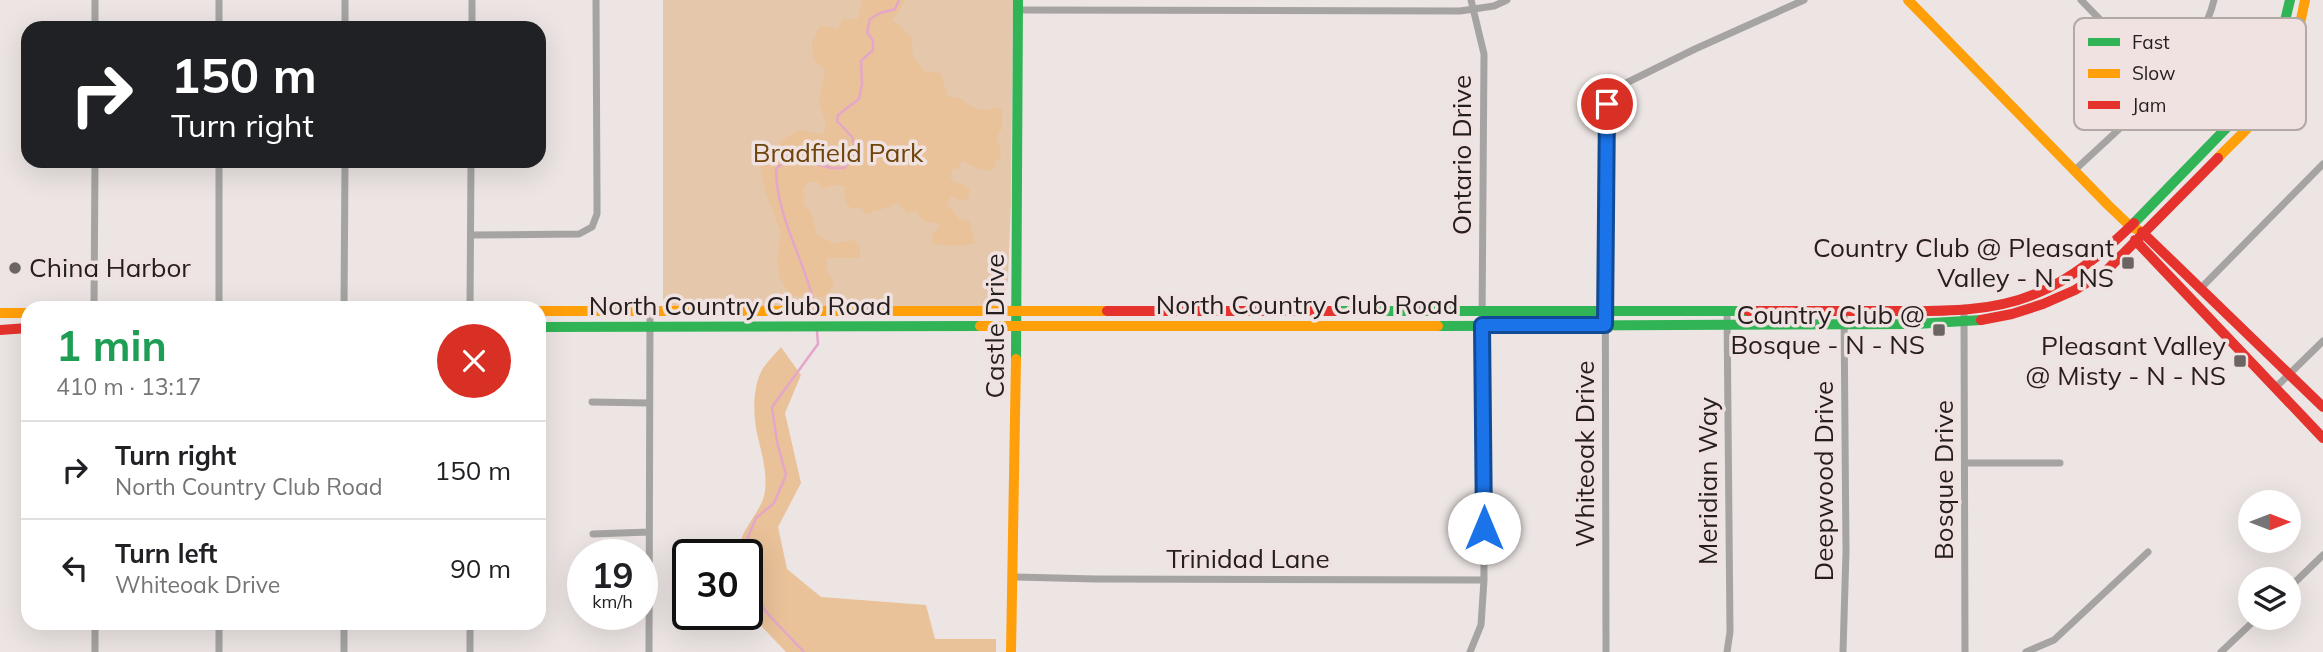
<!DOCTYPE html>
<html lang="en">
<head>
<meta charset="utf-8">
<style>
	:root { --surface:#fff; --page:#f6f6f6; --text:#202124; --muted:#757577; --line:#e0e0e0 }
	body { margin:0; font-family:Mulish,sans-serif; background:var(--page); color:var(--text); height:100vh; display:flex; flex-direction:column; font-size:26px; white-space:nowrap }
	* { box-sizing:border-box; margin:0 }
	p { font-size:23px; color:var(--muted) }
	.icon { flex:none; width:38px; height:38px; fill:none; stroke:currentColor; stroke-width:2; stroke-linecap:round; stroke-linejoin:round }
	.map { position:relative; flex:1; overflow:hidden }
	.side { position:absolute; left:21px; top:301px; width:525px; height:329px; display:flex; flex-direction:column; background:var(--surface); border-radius:21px; box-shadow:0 7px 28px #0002 }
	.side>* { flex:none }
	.top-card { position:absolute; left:21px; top:21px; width:525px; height:147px; border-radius:21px; box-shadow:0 7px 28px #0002; background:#202124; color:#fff; overflow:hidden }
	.needle { width:46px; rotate:90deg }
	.tools { position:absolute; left:2238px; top:490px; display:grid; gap:14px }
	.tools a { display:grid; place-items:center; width:63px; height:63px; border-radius:50%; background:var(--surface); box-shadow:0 7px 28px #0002; font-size:35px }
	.speed { position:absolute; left:567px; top:539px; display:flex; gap:14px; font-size:35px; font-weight:700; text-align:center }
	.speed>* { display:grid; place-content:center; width:91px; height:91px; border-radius:50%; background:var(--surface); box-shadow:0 7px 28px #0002; line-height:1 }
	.speed small { font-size:18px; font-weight:400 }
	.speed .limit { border:4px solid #111; border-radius:10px; background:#fff; color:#111 }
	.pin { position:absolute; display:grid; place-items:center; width:60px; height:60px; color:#fff; margin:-30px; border:4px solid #fff; border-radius:50%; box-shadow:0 2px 7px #0007 }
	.me { position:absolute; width:77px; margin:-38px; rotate:0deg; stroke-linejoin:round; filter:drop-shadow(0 0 5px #0008) }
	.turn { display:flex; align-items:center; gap:24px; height:147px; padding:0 35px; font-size:32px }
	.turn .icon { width:91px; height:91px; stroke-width:2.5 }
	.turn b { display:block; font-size:49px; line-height:60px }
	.round { display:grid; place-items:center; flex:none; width:74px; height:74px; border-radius:37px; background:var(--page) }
	.head { display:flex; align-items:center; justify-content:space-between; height:119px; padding:0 35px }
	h1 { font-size:42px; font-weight:700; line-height:52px; color:#1e9e55 }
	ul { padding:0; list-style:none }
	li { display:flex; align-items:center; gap:21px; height:98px; padding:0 35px; border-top:2px solid var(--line) }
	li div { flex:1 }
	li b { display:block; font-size:26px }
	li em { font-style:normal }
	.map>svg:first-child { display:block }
	.green { fill:#e5c7ab }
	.forest { fill:#e9c299 }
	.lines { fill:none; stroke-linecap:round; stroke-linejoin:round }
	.stream { stroke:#e5a7c8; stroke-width:2.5 }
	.street { stroke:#a6a4a3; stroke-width:7 }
	.fast { stroke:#30b455; stroke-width:10 }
	.slow { stroke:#ff9f0a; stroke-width:10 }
	.jam { stroke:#e5322d; stroke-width:10 }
	.route-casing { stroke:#114b97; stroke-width:18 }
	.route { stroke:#1a73e8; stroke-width:12 }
	.poi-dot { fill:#6a6463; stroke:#efe2e0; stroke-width:2.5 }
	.labels { text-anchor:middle; stroke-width:7; stroke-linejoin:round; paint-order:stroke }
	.park-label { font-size:26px; fill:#70450b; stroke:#efe2e0 }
	.street-label { font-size:26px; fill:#241f1e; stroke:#efe2e0 }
	.poi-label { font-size:26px; fill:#241f1e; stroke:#efe2e0; text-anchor:end }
	.key { fill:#efe2e0; stroke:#b2a8a6; stroke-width:2 }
	.key-label { font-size:19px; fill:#241f1e }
</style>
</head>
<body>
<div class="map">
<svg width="2323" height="652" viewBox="0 0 2323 652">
	<rect width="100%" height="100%" fill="#ece5e4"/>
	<!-- green -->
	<path class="green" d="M663,0H1013L1011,201L1008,281L1003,300L995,306H663Z"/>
	<!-- forest -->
	<path class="forest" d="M862,0H905L899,12L892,19L911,37L913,57L924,71L941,73L948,97L960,98C969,106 984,114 996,107L1002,109V128L997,137L1001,151L1000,159L995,161V168C983,174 972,166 962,160L958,169H953L950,177L955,183H963L970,190L968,199L960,200L951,196L946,206L951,208L959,219L969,220L975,243L958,246L931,244L933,234L940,226L937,223L925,222L915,211L907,213L897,202L889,207L866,214L861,208H851L845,202L844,186L834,185L822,189L818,182H808L803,190L805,196L803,204L811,212L817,235L834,244L853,240L860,246V258H827L826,269L834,283L826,297L792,296L780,279L777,259L781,232L766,194L759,162L773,156L780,141L799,130L821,134L825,130V120L819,103L825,69L813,59L812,43L820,26L838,29L842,19H858Z
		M781,347L801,375L785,413L801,483L778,527L787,569L821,597L926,605L935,639H996V652H786L747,611V555H737C740,527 762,513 765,491C767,474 763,458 759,442C753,420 751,389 763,368C768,361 775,354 781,347Z"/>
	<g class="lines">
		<!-- stream -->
		<path class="stream" d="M815,307C805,260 776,217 776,169L790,157L831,168H844L856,152L852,137L837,121L838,115L859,99L862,84L861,61L873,50V41L867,32L870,19L880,13L895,9L899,0
			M747,555L746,542L756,518L774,503L786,475L777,442L772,407L818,344L817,331
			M747,571V576L766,612L804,652"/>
		<!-- street -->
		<path class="street" d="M219,0V28
			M345,0V28
			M2081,0L2163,84
			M1018,10L1460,11L1494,6L1507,0
			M95,28V0
			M472,28V0
			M219,161V308
			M2075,170C2122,125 2199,64 2214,0
			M471,235L579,234L592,227L597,214V197L596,0
			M2200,289L2323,164
			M94,308L95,161
			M344,308L345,161
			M470,308L471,161
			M1964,308L1965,652
			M2275,388L2323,341
			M592,402L649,403
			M1966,463H2060
			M593,534L649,532
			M1012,577L1096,579L1484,580
			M2289,588L2323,555
			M95,623V652
			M219,623V652
			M344,623V652
			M470,623V652
			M649,652L650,311
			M1470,652L1481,625L1484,580L1482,325L1484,54L1471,0
			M1606,652L1605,146L1607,104L1610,96L1620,86L1695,49L1804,0
			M1727,652L1730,632L1727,310
			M1843,652L1846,552L1844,311
			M2026,652L2054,640L2148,552
			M2221,652L2257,618"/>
		<!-- fast -->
		<path class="fast" d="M2134,223L2240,114L2273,56L2283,29L2290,0
			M1338,311H1748
			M1438,326L1916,324L1981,320
			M539,327L980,326
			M1016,359L1018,0"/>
		<!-- slow -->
		<path class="slow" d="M1908,0L2108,205L2130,226L2142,232
			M2218,158C2229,146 2242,135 2252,123C2281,89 2297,43 2305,0
			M539,311H1107
			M0,313H28
			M980,326H1438
			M1011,652L1016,359"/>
		<!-- jam -->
		<path class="jam" d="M2142,232L2323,407
			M2135,240L2323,438
			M1107,311H1338
			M1748,311C1792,311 1837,311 1881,311C1932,311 1987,314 2035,294C2073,279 2105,251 2134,223
			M1981,320L2012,314L2043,304L2075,290L2107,270L2218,158
			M0,330L28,328"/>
	</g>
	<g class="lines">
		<!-- route casing -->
		<g class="route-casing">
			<path id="route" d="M1484,528L1482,325H1605L1607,104"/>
		</g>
		<!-- route -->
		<use href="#route" class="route"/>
	</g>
	<!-- markers -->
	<g class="poi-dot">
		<rect x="2121" y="256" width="14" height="14" rx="3.5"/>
		<circle cx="15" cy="268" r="7"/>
		<rect x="1932" y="323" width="14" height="14" rx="3.5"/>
		<rect x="2233" y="354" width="14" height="14" rx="3.5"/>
	</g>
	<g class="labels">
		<!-- park labels -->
		<g class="park-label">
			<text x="838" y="162">Bradfield Park</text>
		</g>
		<!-- street labels -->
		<g class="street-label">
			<text transform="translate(1462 155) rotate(-90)" y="9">Ontario Drive</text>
			<text x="1307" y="314">North Country Club Road</text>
			<text x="740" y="315">North Country Club Road</text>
			<text transform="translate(995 326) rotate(-90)" y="9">Castle Drive</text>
			<text transform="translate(1585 454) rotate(-90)" y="9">Whiteoak Drive</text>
			<text transform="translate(1944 480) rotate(-90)" y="9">Bosque Drive</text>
			<text transform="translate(1708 481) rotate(-90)" y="9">Meridian Way</text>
			<text transform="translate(1824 481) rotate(-90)" y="9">Deepwood Drive</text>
			<text x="1248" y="568">Trinidad Lane</text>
		</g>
		<!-- poi labels -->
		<g class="poi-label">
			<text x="2114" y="257">Country Club @ Pleasant<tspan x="2114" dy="30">Valley - N - NS</tspan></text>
			<text x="29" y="277" text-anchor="start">China Harbor</text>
			<text x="1925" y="324">Country Club @<tspan x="1925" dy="30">Bosque - N - NS</tspan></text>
			<text x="2226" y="355">Pleasant Valley<tspan x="2226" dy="30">@ Misty - N - NS</tspan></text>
		</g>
	</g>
	<!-- legend -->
	<rect x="2074" y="18" width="232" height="112" rx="10" class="key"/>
	<rect x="2088" y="38" width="32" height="8" fill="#30b455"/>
	<rect x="2088" y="69" width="32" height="9" fill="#ff9f0a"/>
	<rect x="2088" y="101" width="32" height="8" fill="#e5322d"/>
	<g class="key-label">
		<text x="2132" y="49">Fast</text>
		<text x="2132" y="80">Slow</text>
		<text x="2132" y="112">Jam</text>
	</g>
</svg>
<div class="tools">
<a><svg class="needle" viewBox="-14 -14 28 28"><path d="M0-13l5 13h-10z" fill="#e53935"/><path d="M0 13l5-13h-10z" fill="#757577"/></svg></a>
<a><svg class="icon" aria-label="layers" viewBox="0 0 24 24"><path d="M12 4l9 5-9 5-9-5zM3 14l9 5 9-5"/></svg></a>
</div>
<div class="speed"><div>19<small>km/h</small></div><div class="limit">30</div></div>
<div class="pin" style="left:1607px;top:104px;background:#d93025"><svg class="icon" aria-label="arrive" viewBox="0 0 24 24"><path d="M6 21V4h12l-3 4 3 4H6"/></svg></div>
<svg class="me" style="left:1484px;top:528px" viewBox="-20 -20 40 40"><circle r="19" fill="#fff"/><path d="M0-13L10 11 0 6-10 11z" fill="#1a73e8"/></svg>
<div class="top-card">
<div class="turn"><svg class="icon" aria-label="right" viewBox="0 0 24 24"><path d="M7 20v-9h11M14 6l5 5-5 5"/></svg><div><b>150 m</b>Turn right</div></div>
</div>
<section class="side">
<div class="head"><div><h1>1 min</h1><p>410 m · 13:17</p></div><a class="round" style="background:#d93025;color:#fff"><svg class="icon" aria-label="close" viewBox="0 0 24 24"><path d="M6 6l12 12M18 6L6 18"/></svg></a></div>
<ul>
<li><svg class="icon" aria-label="right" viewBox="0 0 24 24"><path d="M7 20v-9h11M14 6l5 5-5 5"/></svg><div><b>Turn right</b><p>North Country Club Road</p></div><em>150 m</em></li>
<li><svg class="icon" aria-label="left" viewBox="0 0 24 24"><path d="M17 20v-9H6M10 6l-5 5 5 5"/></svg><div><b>Turn left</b><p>Whiteoak Drive</p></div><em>90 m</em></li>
</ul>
</section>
</div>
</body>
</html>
